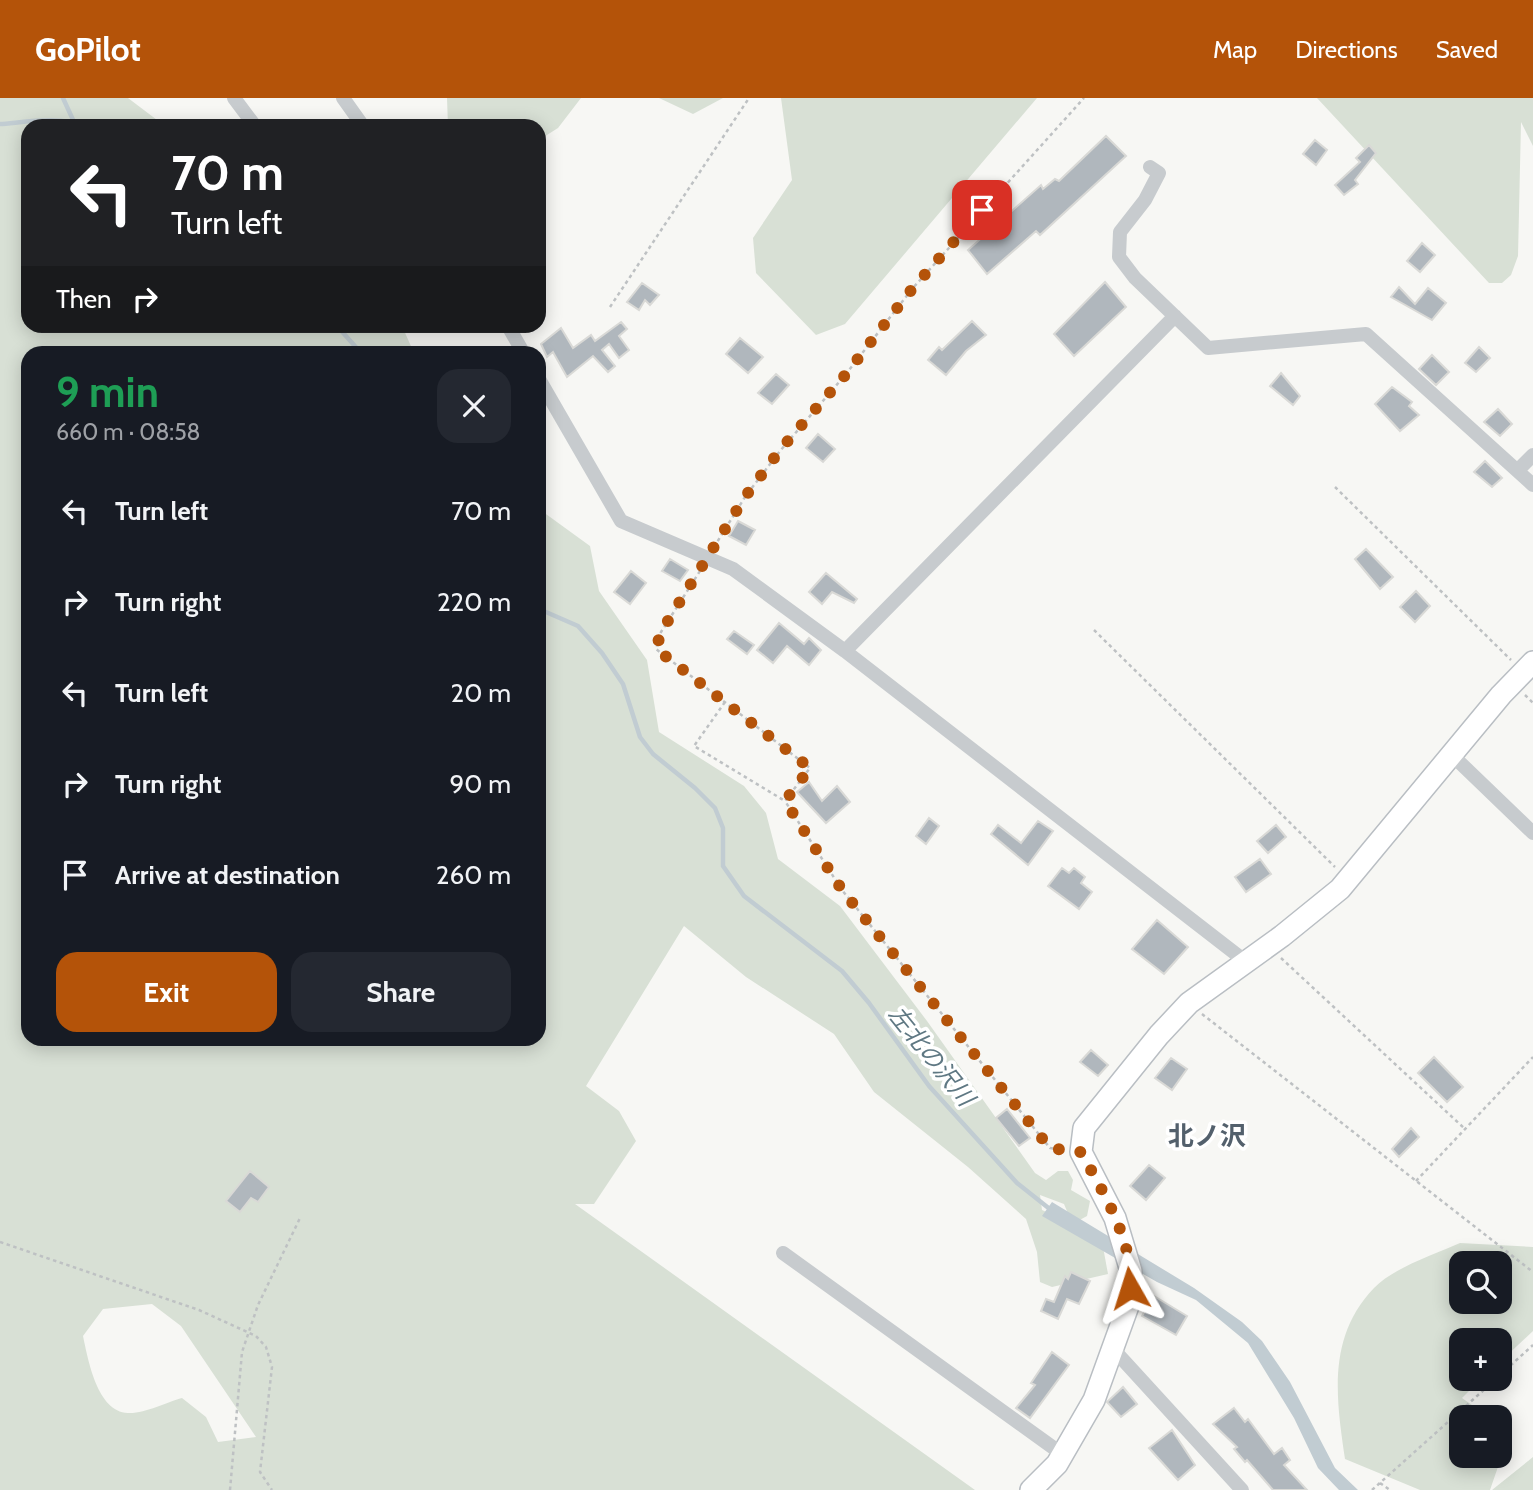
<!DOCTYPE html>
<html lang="en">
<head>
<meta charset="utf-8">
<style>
	:root { --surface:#171b24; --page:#242831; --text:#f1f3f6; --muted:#9ea1a6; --accent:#b45309 }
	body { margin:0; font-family:Cabin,"Noto Sans JP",sans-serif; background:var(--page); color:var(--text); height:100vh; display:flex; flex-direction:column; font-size:26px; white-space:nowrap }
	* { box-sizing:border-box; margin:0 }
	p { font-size:23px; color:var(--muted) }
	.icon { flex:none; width:38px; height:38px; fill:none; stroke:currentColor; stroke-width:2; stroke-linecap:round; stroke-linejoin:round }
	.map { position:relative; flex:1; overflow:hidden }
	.panel { position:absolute; left:21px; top:248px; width:525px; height:700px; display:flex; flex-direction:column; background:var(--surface); border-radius:21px; box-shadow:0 4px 18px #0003 }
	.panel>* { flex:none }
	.hud { position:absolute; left:21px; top:21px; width:525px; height:214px; border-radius:21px; box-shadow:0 4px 18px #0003; background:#202124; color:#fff; overflow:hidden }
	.controls { position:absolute; left:1449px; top:1153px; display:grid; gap:14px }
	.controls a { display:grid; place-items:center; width:63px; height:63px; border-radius:14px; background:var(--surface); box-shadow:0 4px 18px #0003; font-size:35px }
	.pin { position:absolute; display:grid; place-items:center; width:60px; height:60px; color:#fff; margin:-30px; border-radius:14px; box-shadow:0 4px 10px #0006 }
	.me { position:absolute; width:77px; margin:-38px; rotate:354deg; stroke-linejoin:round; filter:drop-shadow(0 0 5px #0008) }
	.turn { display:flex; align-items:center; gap:24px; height:147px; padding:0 35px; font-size:32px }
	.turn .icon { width:91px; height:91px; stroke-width:2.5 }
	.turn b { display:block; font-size:49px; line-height:60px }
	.then { display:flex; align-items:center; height:66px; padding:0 35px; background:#0003; gap:14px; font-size:26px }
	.round { display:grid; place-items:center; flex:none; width:74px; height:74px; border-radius:21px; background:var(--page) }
	.headline { display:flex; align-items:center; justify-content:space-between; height:119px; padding:0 35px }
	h1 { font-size:42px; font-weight:800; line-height:52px; color:#1e9e55 }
	.primary-button { display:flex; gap:14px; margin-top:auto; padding:14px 35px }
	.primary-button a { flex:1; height:80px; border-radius:21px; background:var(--accent); color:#fff; font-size:28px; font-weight:800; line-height:80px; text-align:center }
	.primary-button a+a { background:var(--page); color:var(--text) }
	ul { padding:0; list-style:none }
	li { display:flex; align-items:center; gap:21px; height:91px; padding:0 35px }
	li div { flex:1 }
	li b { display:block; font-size:26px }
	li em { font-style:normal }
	header { display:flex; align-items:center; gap:42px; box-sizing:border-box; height:98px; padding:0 35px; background:var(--accent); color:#fff }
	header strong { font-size:33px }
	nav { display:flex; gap:38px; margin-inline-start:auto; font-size:24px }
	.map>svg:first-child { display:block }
	.green { fill:#d8e0d5; fill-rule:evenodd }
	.water { fill:#c1ccd2 }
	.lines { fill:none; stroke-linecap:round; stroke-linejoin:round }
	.stream { stroke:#c1ccd2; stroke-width:4.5 }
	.building { fill:#b0b7bd; stroke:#d9d9d6; stroke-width:2 }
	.secondary-casing { stroke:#b9bec3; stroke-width:24 }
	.path { stroke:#bec1c3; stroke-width:2.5; stroke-dasharray:3.5 3.5; stroke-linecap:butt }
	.street { stroke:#c7cbce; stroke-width:14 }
	.secondary { stroke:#fff; stroke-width:21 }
	.route { stroke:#b45309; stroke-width:12; stroke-dasharray:0 21.6 }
	.labels { text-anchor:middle; stroke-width:7; stroke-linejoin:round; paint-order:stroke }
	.water-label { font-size:24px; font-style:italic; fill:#5f7883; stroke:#fff }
	.quarter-label { font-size:26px; font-weight:bold; fill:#53606c; stroke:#fff }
</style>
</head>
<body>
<header>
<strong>GoPilot</strong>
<nav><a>Map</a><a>Directions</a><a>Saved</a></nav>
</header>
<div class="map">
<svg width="1533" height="1392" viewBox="0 0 1533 1392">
	<rect width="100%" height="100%" fill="#f7f7f4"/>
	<!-- green -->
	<path class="green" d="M0,0H128L165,28H28V228H402L414,255L28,256V942H539V411L590,448L599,493L647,562L659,634L744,688L766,715L778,761L840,808L927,923L1035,1075L1046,1082L1058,1073H1068L1073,1082L1071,1092L1090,1103L1087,1118L1076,1124L1069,1118L1064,1106L1040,1097L1042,1112L1101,1138L1108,1176L1052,1189L1040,1184L1037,1154L1026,1121L968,1069L874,994L834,936L746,879L684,828L586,988L619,1013L636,1043L594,1106H575L975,1392H0ZM152,1206L181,1228L256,1339L218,1344L206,1319L182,1300C167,1304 144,1316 128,1315C97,1314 88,1261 83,1238L103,1211Z
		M447,0H581L558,30L539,42V28H448Z
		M659,0H723L693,16Z
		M781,0H1037L845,226L816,237L756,175L753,140L792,82Z
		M1317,0H1533V48L1521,24L1518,158L1511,177L1502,185H1489Z
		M1460,1145L1533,1149V1233L1500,1264V1242H1461V1281H1481L1462,1300L1489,1319L1461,1320V1358H1498L1500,1363L1490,1392H1420L1345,1361C1336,1300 1327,1239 1374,1190C1393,1170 1435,1156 1460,1145ZM1461,1166H1500V1204H1461Z
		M1533,1359V1392H1492Z"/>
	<!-- water -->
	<path class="water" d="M1052,1104L1194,1190L1242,1224L1262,1243L1290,1284L1335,1370L1358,1392H1339L1318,1370L1294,1320L1248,1245L1196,1202L1157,1184L1042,1118Z"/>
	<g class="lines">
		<!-- stream -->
		<path class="stream" d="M63,0L74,24
			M0,26C19,25 64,17 79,28
			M337,228L362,256
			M539,511L578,528L602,555L623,586L640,639L653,656L695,690L715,710L723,730V768L744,798L842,873L869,905L929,988L1017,1085L1051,1112"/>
	</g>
	<!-- building -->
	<path class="building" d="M1106,38L1126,58L1040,137L1036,133L987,176L968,152L1041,87L1043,91L1055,81L1059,83Z
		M1315,42L1327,52L1316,67L1303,56Z
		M1369,47L1376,55L1355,82L1358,86L1344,97L1335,87L1360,64L1356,60Z
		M1422,145L1435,157L1420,174L1407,163Z
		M1105,184L1126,209L1074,258L1054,236Z
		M642,185L659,197L650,207L645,202L639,212L627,204Z
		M1399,189L1415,206L1428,190L1446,205L1432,222L1391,199Z
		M972,223L986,237L966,253L946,277L928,262L939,249L942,252Z
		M621,224L627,231L619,238L629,252L619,260L609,246L602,252L615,268L608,274L593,258L567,279L553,254L547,259L541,246L561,230L573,250L591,237L595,243Z
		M740,240L763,259L748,275L726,256Z
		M1479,249L1490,260L1476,274L1465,265Z
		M1432,257L1449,274L1436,287L1419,271Z
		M1281,275L1300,298L1293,307L1270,288Z
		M776,276L789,287L772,306L758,295Z
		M1392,289L1412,304L1409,308L1419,317L1400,333L1375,306Z
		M1498,311L1512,326L1500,338L1484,324Z
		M818,336L835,351L823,364L806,350Z
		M1485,363L1502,380L1492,389L1474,374Z
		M738,423L755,432L746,447L729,438Z
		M1366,451L1393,479L1380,491L1355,461Z
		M670,461L688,472L680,483L662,473Z
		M631,473L646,485L630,506L614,494Z
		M826,475L857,501L854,505L832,494L822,506L809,494Z
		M1416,493L1430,508L1415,524L1400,509Z
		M779,525L804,546L809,540L821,552L809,567L787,548L773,565L757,552Z
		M734,533L754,547L747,556L727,541Z
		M809,684L822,703L837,688L850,704L826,725L797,694Z
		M929,720L939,728L926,746L916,738Z
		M1038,723L1053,733L1028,767L991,736L998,727L1021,745Z
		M1276,727L1286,739L1268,755L1257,743Z
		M1260,761L1271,776L1246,794L1235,779Z
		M1062,770L1069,775L1074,770L1085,779L1081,785L1092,794L1079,811L1048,788Z
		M1157,822L1188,849L1164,876L1132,851Z
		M1091,952L1108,967L1098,978L1080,964Z
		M1434,959L1463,989L1447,1004L1418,975Z
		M1171,960L1187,971L1172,992L1155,980Z
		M1007,1011L1030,1040L1019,1048L996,1020Z
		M1411,1030L1419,1039L1399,1059L1392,1051Z
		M1149,1067L1165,1080L1146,1102L1130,1088Z
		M250,1073L269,1089L258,1104L251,1100L240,1114L226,1103Z
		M1071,1174L1090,1183L1079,1206L1067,1201L1058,1221L1041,1213L1046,1201L1054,1204L1065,1178L1068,1181Z
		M1154,1198L1187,1218L1176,1237L1142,1218Z
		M1052,1254L1069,1267L1030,1320L1016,1310L1035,1287L1031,1285Z
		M1123,1289L1137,1306L1121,1319L1107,1304Z
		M1234,1310L1245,1324L1248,1321L1274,1356L1282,1350L1290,1362L1284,1367L1307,1392H1273L1247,1362L1245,1364L1234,1351L1237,1349L1213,1326Z
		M1172,1332L1195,1367L1178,1382L1149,1350Z"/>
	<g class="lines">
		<!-- secondary casing -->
		<g class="secondary-casing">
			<path id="secondary" d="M1031,1392L1057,1366L1094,1302L1128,1208L1131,1173L1115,1120L1081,1054L1084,1030L1159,937L1189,905L1282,838L1340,791L1501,597L1533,564"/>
		</g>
		<!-- path -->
		<path class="path" d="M610,209L749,0
			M1335,389L1511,562
			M714,449L745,399L780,353L846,276L912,191L1084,0
			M700,473L661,534L656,551L810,670L785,703L842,792L1050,1050L1064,1052
			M1094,532L1335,769
			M1525,597L1533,605
			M725,604L694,648L785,703
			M1281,860L1465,1031
			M1202,916L1533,1174
			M1416,1083L1533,959
			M0,1144L199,1212L256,1238L266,1249L272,1269L260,1374L272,1392
			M1500,1277L1533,1247
			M1380,1385L1390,1392
			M230,1392L242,1254L258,1207L301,1118
			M1372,1392L1496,1281"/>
		<!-- street -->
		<path class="street" d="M234,0L255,28
			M343,0L363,28
			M1150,69L1159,75L1145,102L1120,134L1119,159L1135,180L1208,250L1366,236L1533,387
			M508,228L524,256
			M539,281L621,423L733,471L845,553L1245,863
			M1518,372L1533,357
			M845,553L1175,218
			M1452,657L1533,735
			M783,1155L1062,1356
			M1114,1252L1242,1392"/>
		<!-- secondary -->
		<use href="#secondary" class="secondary"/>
	</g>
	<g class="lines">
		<!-- route -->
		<path class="route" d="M982,112L912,191L846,276L780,352L745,399L661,534L656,551L810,670L785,703L842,792L1050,1050L1081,1054C1103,1094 1134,1143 1130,1190"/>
	</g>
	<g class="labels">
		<!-- water labels -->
		<g class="water-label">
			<text transform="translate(931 958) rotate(51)" y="8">左北の沢川</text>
		</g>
		<!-- quarter labels -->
		<g class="quarter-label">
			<text x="1207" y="1047">北ノ沢</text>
		</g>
	</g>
</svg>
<div class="controls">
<a><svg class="icon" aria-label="search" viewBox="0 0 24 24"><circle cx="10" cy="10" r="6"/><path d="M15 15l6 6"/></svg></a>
<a>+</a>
<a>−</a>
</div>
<div class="pin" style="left:982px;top:112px;background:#d93025"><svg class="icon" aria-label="arrive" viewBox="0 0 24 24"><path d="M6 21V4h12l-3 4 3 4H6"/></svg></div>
<svg class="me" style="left:1130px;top:1190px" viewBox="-20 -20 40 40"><path d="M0-17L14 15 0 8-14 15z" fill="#b45309" stroke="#fff" stroke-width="4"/></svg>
<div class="hud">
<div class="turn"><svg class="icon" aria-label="left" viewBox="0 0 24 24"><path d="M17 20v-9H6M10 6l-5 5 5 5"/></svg><div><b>70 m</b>Turn left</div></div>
<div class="then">Then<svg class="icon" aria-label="right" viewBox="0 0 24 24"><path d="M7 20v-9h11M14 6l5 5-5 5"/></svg></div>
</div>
<section class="panel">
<div class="headline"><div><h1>9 min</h1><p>660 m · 08:58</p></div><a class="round"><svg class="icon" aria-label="close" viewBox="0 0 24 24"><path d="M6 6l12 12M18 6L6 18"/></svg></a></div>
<ul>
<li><svg class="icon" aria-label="left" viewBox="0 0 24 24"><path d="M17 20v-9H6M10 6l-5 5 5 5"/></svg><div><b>Turn left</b></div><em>70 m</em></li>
<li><svg class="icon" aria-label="right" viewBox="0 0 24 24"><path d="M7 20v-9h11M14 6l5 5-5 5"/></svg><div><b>Turn right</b></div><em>220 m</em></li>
<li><svg class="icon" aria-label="left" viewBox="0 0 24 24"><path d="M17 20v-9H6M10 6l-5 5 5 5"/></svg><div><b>Turn left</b></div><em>20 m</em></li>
<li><svg class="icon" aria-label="right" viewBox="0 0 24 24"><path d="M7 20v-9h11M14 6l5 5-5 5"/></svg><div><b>Turn right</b></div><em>90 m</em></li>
<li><svg class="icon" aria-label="arrive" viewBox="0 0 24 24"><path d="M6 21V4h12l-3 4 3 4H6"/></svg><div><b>Arrive at destination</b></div><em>260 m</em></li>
</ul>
<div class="primary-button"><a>Exit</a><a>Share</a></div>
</section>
</div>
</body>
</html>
